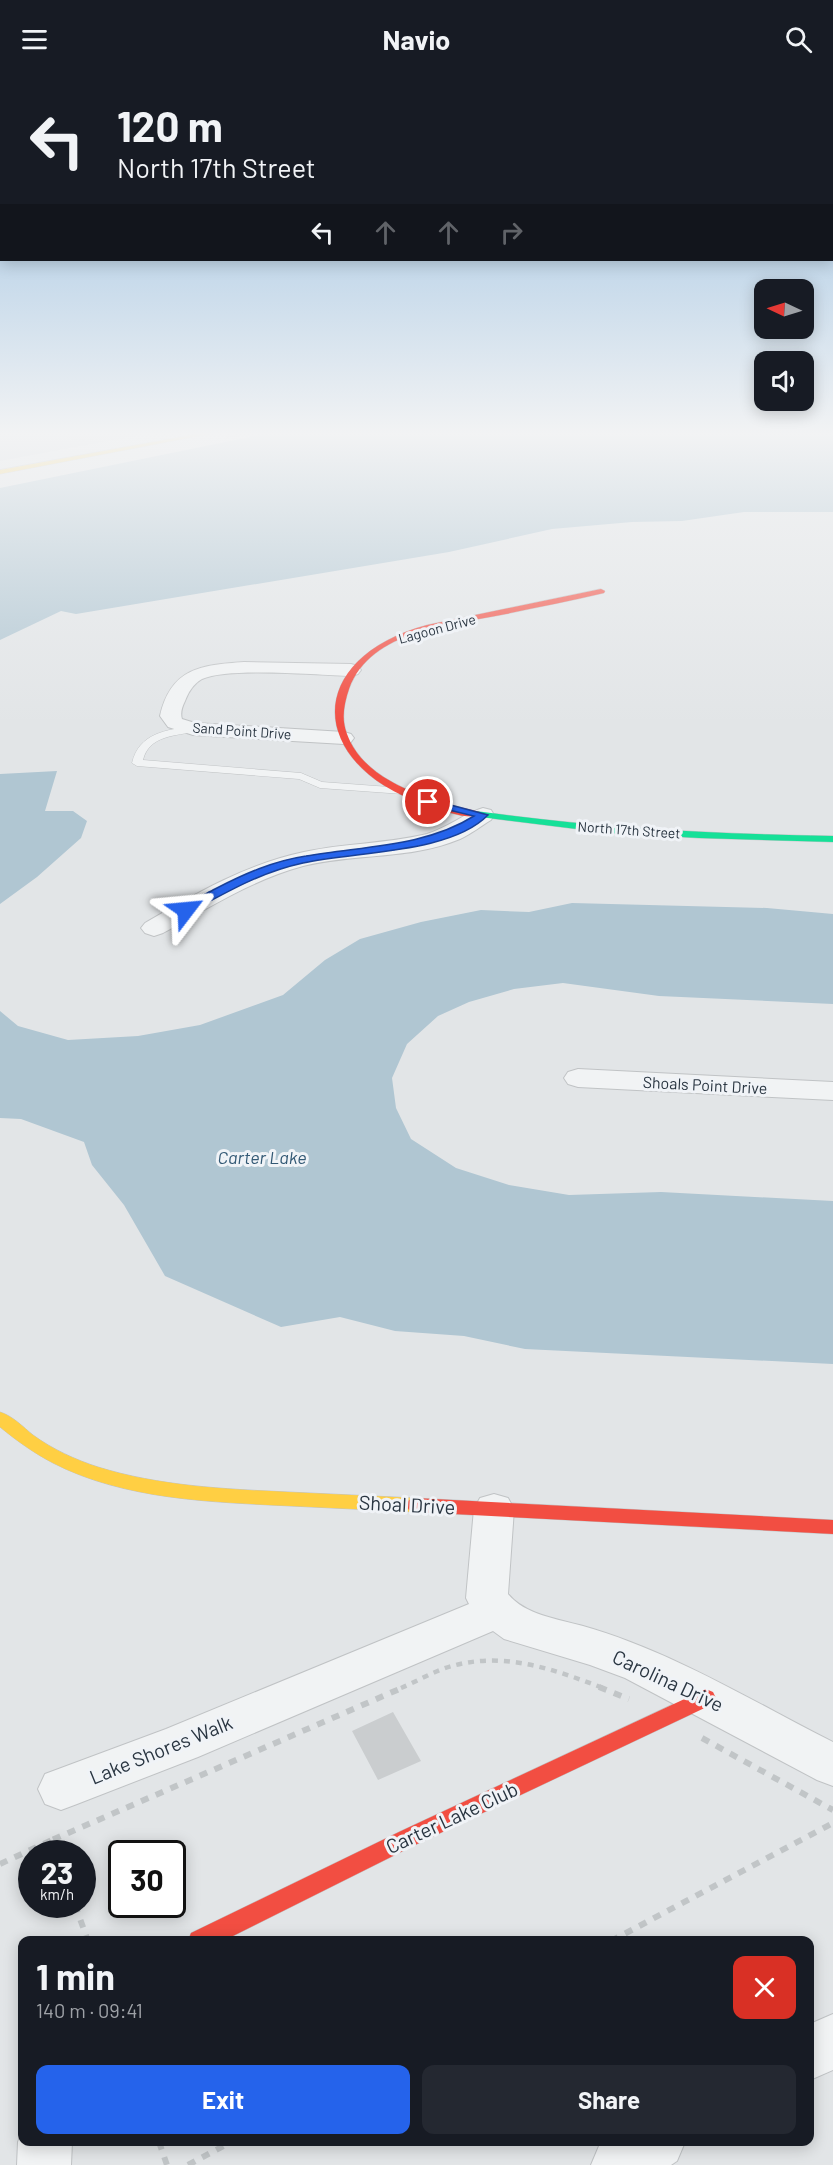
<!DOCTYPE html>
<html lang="en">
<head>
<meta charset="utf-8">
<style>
	:root { --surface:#171b24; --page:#242831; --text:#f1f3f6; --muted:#9ea1a6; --accent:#2563eb }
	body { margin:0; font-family:Barlow,sans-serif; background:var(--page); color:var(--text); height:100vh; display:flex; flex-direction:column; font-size:22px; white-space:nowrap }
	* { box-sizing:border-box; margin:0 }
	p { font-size:20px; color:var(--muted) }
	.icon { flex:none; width:33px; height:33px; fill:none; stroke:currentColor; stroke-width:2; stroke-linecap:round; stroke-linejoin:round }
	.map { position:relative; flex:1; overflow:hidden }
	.details { position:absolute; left:18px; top:1858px; width:796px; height:210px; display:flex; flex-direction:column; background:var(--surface); border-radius:12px; box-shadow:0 3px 15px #0003 }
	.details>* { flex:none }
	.banner { position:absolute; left:0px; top:0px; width:834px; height:183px; box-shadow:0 3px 15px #0003; background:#171b24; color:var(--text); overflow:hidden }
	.needle { width:39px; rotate:274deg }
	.controls { position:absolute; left:754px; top:201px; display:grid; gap:12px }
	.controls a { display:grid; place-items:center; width:60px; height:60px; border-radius:12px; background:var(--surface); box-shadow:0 3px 15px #0003; font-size:30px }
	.speed { position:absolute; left:18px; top:1762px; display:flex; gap:12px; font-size:30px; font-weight:700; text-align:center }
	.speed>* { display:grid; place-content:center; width:78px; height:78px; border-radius:50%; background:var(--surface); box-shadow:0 3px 15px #0003; line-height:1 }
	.speed small { font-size:15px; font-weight:400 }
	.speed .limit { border:3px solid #111; border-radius:9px; background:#fff; color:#111 }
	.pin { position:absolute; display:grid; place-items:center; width:51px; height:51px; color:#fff; margin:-26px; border:3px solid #fff; border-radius:50%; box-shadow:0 2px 6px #0007 }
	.me { position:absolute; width:66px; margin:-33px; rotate:61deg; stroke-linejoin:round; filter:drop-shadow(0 0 4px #0008) }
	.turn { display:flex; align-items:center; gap:21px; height:126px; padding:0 18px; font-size:27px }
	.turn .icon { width:78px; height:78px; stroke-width:2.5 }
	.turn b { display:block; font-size:42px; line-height:51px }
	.lanes { display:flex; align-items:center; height:57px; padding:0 18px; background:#0003; justify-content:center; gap:30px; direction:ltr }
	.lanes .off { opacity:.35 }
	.round { display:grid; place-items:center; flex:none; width:63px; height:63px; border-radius:12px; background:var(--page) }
	.headline { display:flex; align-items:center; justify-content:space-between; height:102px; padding:0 18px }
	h1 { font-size:36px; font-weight:700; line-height:45px }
	.button { display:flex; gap:12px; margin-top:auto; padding:12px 18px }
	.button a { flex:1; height:69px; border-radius:12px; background:var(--accent); color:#fff; font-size:24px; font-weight:700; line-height:69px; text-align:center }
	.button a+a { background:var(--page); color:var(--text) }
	header { display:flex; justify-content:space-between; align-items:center; height:78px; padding:0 18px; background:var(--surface); font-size:27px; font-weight:700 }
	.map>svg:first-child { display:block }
	.built { fill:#d0d5da }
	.water { fill:#b0c6d2 }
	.building { fill:#cacdcf }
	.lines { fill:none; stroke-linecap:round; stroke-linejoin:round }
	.lane-casing { stroke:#c0c3c5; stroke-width:1 }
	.street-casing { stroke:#c0c3c5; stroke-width:2 }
	.fast-casing { stroke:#c0c3c5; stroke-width:1 }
	.slow-casing { stroke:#c0c3c5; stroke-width:1 }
	.jam-casing { stroke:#c0c3c5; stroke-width:1 }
	.path-far2 { stroke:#c1c5c7; stroke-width:2; stroke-dasharray:2 2; stroke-linecap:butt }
	.path-far1 { stroke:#c1c5c7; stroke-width:4.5; stroke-dasharray:6 6; stroke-linecap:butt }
	.path { stroke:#c1c5c7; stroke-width:6; stroke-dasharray:8 8; stroke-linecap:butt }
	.lane { fill:#f1f3f4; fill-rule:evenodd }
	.street { fill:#f1f3f4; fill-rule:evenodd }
	.fast { fill:#16e098; fill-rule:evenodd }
	.slow { fill:#ffcf43; fill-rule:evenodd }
	.jam { fill:#f24e42; fill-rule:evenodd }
	.route { fill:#2563eb; stroke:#184099; stroke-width:1.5 }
	.labels { text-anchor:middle; stroke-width:6; stroke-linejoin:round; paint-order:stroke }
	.far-street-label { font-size:14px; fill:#293541; stroke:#f0f3f7 }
	.street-label { font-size:16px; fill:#293541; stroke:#f0f3f7 }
	.water-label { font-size:18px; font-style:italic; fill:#335975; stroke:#f0f3f7 }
	.near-street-label { font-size:20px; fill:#293541; stroke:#f0f3f7 }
</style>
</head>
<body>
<header><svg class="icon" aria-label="menu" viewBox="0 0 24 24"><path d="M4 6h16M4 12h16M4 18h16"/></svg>Navio<svg class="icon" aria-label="search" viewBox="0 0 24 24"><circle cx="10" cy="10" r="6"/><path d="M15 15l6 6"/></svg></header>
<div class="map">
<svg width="833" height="2087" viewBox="0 0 833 2087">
	<rect width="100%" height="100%" fill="#e2e5e7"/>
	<!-- built -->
	<path class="built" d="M0,355H151L0,383Z"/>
	<!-- water -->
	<path class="water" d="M269,355H833V434H744L682,443L632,444L552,451L449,474L76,536L61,533L0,562V410Z
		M57,693L45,733H73L87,743L81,760L37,799L0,826V696Z
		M572,825L767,830L833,836V926L659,918L563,905L514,911L469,924L438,938L407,966L392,1000L396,1030L411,1061L456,1090L509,1107L569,1117L661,1114L833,1123V1286L525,1271L464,1258L395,1253L340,1239L281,1249L165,1198L124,1127L92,1087L84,1064L21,1041L0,1040V933L18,948L68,962L138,958L200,947L283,917L325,882L360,861L421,844L481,832L529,834Z"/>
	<!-- building -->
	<path class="building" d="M55,355H129V356L80,364Z
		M393,1634L421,1683L378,1702L352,1653Z"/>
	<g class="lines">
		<!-- lane casing -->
		<g class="lane-casing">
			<path id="lane" d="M193,648L198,651L197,653C176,658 149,657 143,682L301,695L322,704L403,710L409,713L403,716L320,710L299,701L137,688L132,685C139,655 166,652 193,648Z"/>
		</g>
		<!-- street casing -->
		<g class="street-casing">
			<path id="street" d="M244,584L351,586L358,588L361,592L358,596L351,598C318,597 228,589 202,601C193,606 188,615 185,623C182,629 180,635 182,641L195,645L344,654L351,656L354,660L351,664L344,666L193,657L168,649L160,638C171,590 201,587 244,584Z
				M483,730L491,732L494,737L491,742C481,748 471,756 460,761C410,782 354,775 303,788C252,802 208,830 163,855L154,858L145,855L141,850L145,845C195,816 246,786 304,774C344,765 386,766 427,756C447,750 465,735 483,730Z
				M578,991L833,1004V1022L578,1009L568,1006L564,1000L568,994Z
				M494,1416L508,1420L514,1431L508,1516C525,1537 558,1541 583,1548C671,1573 752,1623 833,1664V1708L817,1702L625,1600L590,1587L504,1561L493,1553L198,1679L77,1726L61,1732L45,1726L38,1711L45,1696L166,1651L469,1526L466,1520L474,1431L480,1420Z
				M833,1936V1992L810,2002V1946Z
				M22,2053V2064H72L71,2087H17L18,2064Z
				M605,2064H685L677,2083L671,2087H591L599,2068Z"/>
		</g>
		<!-- fast casing -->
		<g class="fast-casing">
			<path id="fast" d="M476,733C595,750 713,756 833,758V764L699,760L609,755L472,738V734Z"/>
		</g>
		<!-- slow casing -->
		<g class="slow-casing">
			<path id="slow" d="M202,355H214L0,396V392Z
				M0,1334C13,1338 23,1349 33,1357C52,1371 76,1382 98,1389C159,1408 224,1411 288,1414C330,1416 373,1418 415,1420L421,1422L424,1427L421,1432L415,1434C374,1432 332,1430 291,1428C212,1424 125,1422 53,1385C34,1375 17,1363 0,1349Z"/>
		</g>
		<!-- jam casing -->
		<g class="jam-casing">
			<path id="jam" d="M601,511L605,513L604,515C571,523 538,529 506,536C452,547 371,551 349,611C344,626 341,641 347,656C365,706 434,723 480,734V738C463,741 442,732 426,727C307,687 302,581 427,547Z
				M415,1420L833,1442V1456L415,1434L409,1432L406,1427L409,1422Z
				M706,1611L713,1614L716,1620L713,1626L415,1767L223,1863H188L191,1855L401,1753Z"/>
		</g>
		<!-- path-far2 -->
		<path class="path-far2" d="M227,359L251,355"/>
		<!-- path-far1 -->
		<path class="path-far1" d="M401,1610C418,1603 437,1591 456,1587C506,1574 556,1592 603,1610"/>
		<!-- path -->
		<path class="path" d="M599,1609L629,1621
			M702,1660L833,1732
			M57,1776L52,1762L404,1609
			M0,1786L52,1762
			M75,1827L88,1863
			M611,1863L833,1745
			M159,2064L167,2087
			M188,2087L231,2064"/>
		<!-- lane -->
		<use href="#lane" class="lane"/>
		<!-- street -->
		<use href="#street" class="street"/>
		<!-- fast -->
		<use href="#fast" class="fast"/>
		<!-- slow -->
		<use href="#slow" class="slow"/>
		<!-- jam -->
		<use href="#jam" class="jam"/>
	</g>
	<!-- sky -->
	<linearGradient id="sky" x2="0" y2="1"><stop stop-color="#91bbdf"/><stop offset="0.55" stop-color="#f2f3f4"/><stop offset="1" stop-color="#f2f3f4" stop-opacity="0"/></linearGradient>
	<rect width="833" height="647" fill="url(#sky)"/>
	<!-- route -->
	<path class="route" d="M428,721L488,737C450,776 355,773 303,785C261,794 227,814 190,834H182L180,832C189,823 204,817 215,811C244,796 273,783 306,778C362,768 425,769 474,738L424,726L422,724Z"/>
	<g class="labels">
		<!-- far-street labels -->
		<g class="far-street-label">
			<text transform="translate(437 551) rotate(-15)" y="5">Lagoon Drive</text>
			<text transform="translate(242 653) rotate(4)" y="5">Sand Point Drive</text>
			<text transform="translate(629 752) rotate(4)" y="5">North 17th Street</text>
		</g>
		<!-- street labels -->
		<g class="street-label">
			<text transform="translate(705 1007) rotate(3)" y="6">Shoals Point Drive</text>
		</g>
		<!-- water labels -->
		<g class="water-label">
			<text x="262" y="1086">Carter Lake</text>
		</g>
		<!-- near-street labels -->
		<g class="near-street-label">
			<text transform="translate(407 1427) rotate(3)" y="7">Shoal Drive</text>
			<text transform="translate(668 1603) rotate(25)" y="7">Carolina Drive</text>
			<text transform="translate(161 1672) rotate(-22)" y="7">Lake Shores Walk</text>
			<text transform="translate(452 1740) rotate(-25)" y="7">Carter Lake Club</text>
		</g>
	</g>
</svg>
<div class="controls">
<a><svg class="needle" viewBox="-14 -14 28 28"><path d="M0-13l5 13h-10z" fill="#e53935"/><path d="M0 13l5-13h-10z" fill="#9ea1a6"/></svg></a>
<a><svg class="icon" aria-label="sound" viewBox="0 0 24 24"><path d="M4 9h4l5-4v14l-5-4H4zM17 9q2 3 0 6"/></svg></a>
</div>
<div class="speed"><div>23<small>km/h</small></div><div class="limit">30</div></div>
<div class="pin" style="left:428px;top:724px;background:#d93025"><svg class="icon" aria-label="arrive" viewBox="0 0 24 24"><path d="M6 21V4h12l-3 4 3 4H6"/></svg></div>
<svg class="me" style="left:186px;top:832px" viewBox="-20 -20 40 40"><path d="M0-17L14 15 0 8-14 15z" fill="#2563eb" stroke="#fff" stroke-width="4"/></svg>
<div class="banner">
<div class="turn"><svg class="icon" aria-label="left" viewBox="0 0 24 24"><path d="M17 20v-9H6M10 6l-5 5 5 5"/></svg><div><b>120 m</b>North 17th Street</div></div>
<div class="lanes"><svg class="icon" aria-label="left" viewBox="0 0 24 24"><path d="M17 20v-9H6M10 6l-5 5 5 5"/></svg><svg class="icon off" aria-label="ahead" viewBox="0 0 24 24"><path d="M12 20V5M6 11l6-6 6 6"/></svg><svg class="icon off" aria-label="ahead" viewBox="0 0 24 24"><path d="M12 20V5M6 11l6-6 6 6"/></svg><svg class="icon off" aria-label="right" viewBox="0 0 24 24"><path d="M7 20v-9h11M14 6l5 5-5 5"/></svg></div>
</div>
<section class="details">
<div class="headline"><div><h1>1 min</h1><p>140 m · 09:41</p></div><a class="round" style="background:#d93025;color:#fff"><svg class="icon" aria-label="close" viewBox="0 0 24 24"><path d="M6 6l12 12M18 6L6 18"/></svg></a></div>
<div class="button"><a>Exit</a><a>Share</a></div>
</section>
</div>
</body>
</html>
